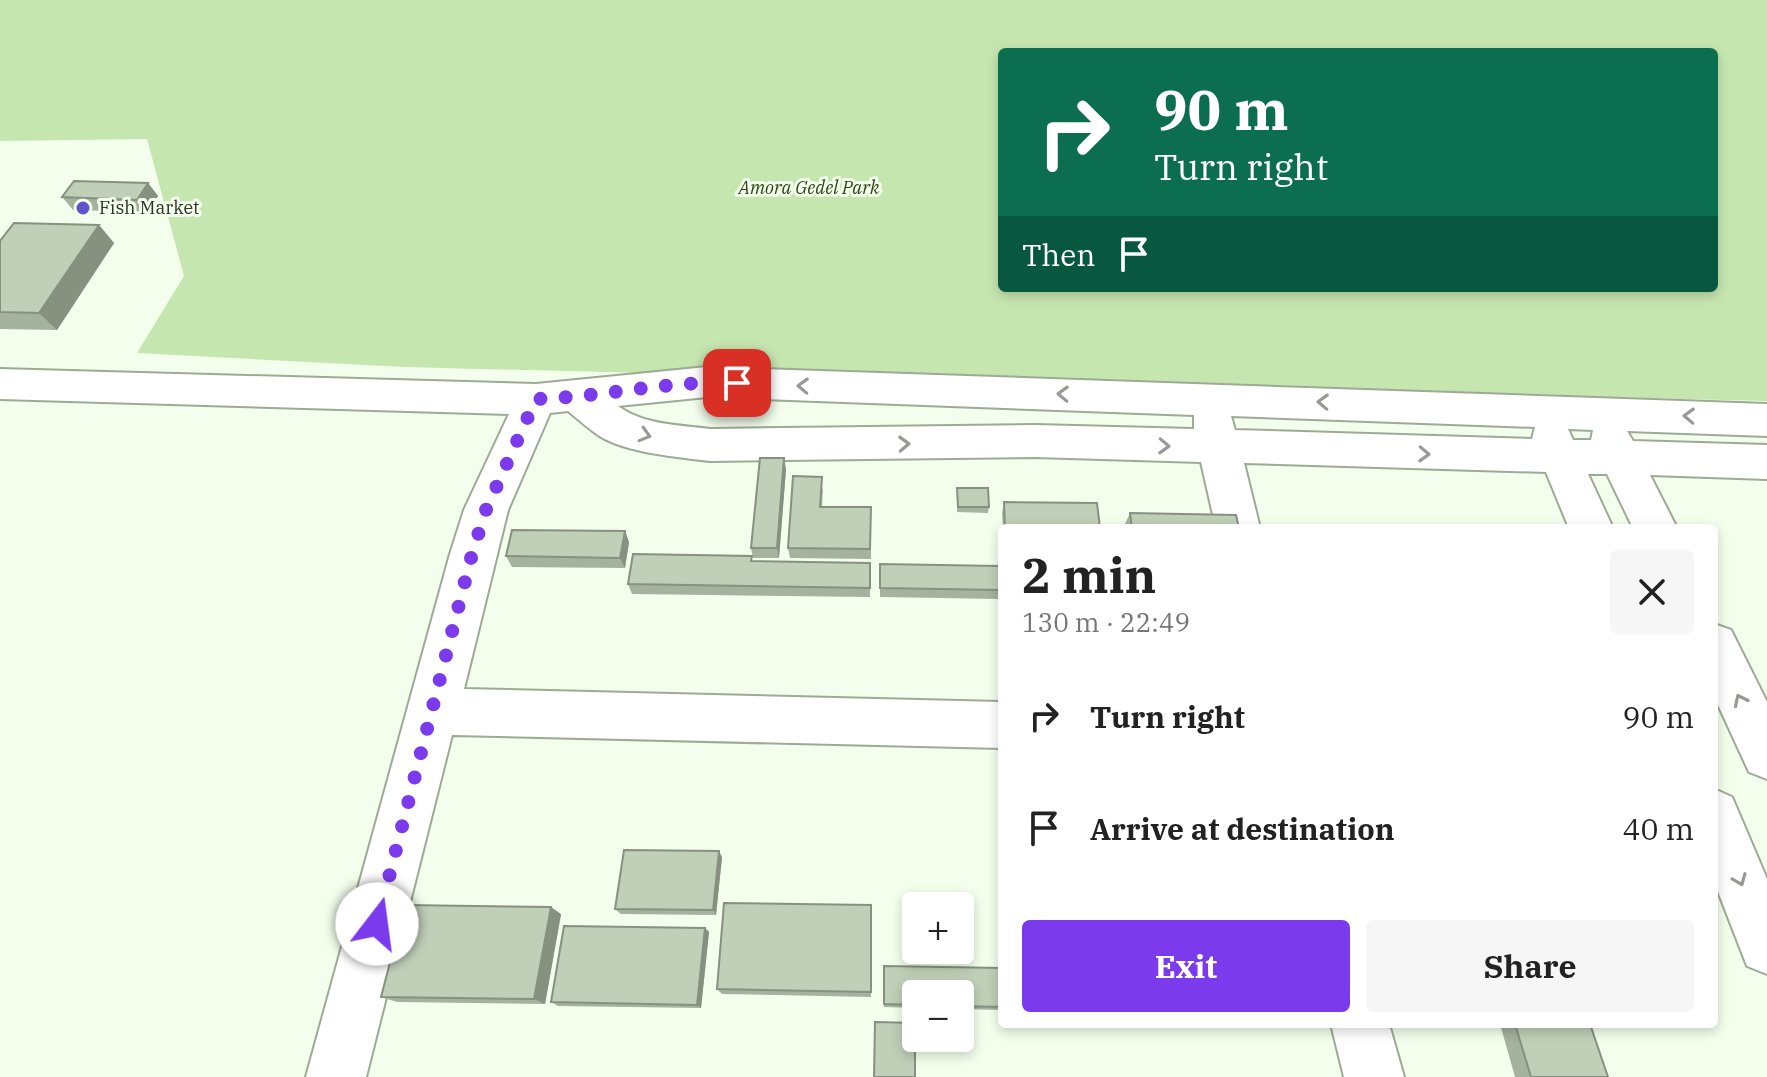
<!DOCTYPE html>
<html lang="en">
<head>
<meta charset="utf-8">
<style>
	:root { --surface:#fff; --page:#f6f6f6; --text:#222; --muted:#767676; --accent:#7c3aed }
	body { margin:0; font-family:"IBM Plex Serif",serif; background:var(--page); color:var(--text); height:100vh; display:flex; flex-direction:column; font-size:30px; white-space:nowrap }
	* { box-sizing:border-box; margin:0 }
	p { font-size:26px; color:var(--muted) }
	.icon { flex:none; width:44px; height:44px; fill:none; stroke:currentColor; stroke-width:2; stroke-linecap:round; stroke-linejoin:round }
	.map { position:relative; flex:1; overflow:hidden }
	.sheet { position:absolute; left:998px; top:524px; width:720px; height:504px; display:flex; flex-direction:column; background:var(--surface); border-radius:8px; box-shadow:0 4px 12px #0003 }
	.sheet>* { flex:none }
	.guide { position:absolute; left:998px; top:48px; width:720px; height:244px; border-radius:8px; box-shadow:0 4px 12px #0003; background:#0b6e4f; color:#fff; overflow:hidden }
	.tools { position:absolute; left:902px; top:892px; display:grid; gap:16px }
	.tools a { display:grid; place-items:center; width:72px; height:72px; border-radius:8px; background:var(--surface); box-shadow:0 4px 12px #0003; font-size:40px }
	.pin { position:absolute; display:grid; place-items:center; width:68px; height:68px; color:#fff; margin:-34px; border-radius:16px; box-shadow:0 4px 12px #0006 }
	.me { position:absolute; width:88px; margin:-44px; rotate:15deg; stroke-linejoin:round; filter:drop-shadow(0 0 6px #0008) }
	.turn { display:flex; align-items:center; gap:28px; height:168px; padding:0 24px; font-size:36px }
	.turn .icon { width:104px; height:104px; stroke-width:2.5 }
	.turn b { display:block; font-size:56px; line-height:68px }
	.then { display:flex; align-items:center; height:76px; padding:0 24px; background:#0003; gap:16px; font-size:30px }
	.round { display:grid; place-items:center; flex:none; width:84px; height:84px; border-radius:8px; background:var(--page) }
	.head { display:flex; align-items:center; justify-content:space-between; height:136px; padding:0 24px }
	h1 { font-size:48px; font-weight:800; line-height:60px }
	.button { display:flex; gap:16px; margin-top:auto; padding:16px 24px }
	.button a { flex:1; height:92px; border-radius:8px; background:var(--accent); color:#fff; font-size:32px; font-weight:800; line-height:92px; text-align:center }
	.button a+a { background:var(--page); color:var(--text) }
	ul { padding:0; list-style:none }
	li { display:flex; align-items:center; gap:24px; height:112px; padding:0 24px }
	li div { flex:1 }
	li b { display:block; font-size:30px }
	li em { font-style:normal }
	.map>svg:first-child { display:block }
	.green { fill:#c6e6b0; fill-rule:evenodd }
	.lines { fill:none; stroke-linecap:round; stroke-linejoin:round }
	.minor-casing { stroke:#9daa94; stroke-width:4 }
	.minor { fill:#fff; fill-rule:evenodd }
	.wall { fill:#a5b29d }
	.shaded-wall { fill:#869180 }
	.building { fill:#c0cfb7; stroke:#869180; stroke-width:2 }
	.oneway { stroke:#969994 }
	.route { stroke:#7c3aed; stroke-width:14; stroke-dasharray:0 25.2 }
	.poi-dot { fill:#6053cc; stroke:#f3ffec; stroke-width:3 }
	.labels { text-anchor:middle; stroke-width:6; stroke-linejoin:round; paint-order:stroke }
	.far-park-label { font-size:18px; font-style:italic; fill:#2d4816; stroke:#f3ffec }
	.far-poi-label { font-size:18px; fill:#2d3329; stroke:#f3ffec; text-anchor:start }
</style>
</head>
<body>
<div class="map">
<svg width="1767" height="1077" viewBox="0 0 1767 1077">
	<rect width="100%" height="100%" fill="#f3ffec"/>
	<!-- green -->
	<path class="green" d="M0,0H1767V401L404,367L137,353L184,276L147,139L0,141ZM1002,52H1714V288H1002Z"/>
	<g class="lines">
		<!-- minor casing -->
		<g class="minor-casing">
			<path id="minor" d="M707,367L1767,404V436L1627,431L1633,441L1767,445V479L1650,475L1677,528H1633L1607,474H1588L1613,528H1569L1546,472L1244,463L1260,528H1216L1201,462L1035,457L710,461C678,457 625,453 598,435C588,428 578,419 568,411L550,413L508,510L464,689L1002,702V748L452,735L366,1077H306L450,554L464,510L509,414L0,399V369L536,384ZM707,397L1194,415V429L1035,425L710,429C680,425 643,425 618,406ZM1231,416L1535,427L1532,439L1235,430ZM1568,429L1593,430L1591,440H1573Z
				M1714,624L1731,630L1767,702V779L1749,772L1714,696Z
				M1714,789L1732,797L1767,879V974L1747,966L1714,881Z
				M1331,1024H1389L1404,1077H1344Z"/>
		</g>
		<!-- minor -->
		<use href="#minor" class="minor"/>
	</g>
	<!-- wall -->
	<path class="wall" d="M148,183L158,196L147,212L73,210L62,197Z
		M99,225L114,243L57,330L0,329V241Z
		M786,469L779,558H753L751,548Z
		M823,488L822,507H871V559L790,558L788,548Z
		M957,488L989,507L988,513L957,512Z
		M1004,502L1100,528H1003L1002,513Z
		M1130,513L1239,528H1126L1125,524Z
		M625,531L629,542L625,568L512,567L506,556Z
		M753,561L870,563V597L632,594L628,584Z
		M880,564L1001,590L999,599L880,597Z
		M722,857L716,915L621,914L615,909Z
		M871,905V997L722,994L717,989Z
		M561,914L545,1004L397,1002L381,997Z
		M705,928L709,932L701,1008L558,1006L551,1002Z
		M884,966L1002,968V1010L960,1009V994H916V1008L884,1007Z
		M1500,1024H1590L1608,1077H1515Z"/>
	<!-- shaded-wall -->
	<path class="shaded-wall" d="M148,183L158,196L147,212L137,200Z
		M99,225L114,243L57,330L39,313Z
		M784,458L786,469L779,558L777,548Z
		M625,531L629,542L625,568L620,558Z
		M719,851L722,857L716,915L713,910Z
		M551,907L561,914L545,1004L534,999Z
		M705,928L709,932L701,1008L697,1005Z"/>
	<!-- building -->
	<path class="building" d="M74,181L148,183L137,200L62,197Z
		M14,223L99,225L39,313L0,312V241Z
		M760,458H784L777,548H751Z
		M793,476L822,477L820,507H871L870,549L788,548Z
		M957,488H988L989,507H958Z
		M1004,502L1097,503L1100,528H1005Z
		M1130,513L1236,515L1239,528H1132Z
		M512,530L625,531L620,558L506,556Z
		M633,554L752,556L751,561L870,563V588L628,584Z
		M880,564L999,566L1001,590L880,588Z
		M624,850L719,851L713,910L615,909Z
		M724,903L871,905V992L717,989Z
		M405,905L551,907L534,999L381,997Z
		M564,926L705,928L697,1005L551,1002Z
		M884,966L1002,968V1007L960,1006V994H916V1005L884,1004Z
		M875,1022L915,1023V1077H874Z
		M1515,1024H1590L1608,1077H1531Z"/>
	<!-- one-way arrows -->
	<defs><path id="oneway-chevron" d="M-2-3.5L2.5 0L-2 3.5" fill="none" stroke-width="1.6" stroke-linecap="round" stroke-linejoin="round" transform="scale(2)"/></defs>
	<g class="oneway">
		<use href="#oneway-chevron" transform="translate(803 386) rotate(-178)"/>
		<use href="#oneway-chevron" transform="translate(1063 394) rotate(-178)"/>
		<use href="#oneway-chevron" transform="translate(1323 402) rotate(-178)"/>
		<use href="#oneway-chevron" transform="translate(1689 416) rotate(-178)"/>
		<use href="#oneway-chevron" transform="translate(645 435) rotate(16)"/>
		<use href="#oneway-chevron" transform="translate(904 444) rotate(-2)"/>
		<use href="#oneway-chevron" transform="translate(1164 446) rotate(2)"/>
		<use href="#oneway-chevron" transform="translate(1424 454) rotate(2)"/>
		<use href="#oneway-chevron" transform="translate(1740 700) rotate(-116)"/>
		<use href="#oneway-chevron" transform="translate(1740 880) rotate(68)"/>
	</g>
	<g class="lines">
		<!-- route -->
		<path class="route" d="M377,924L472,554L486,510L536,399C604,397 669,380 737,383"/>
	</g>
	<!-- markers -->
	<circle class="poi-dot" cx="83" cy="208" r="8"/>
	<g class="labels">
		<!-- far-park labels -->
		<g class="far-park-label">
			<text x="809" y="194">Amora Gedel Park</text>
		</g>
		<!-- far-poi labels -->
		<g class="far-poi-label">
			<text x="99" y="214">Fish Market</text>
		</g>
	</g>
</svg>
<div class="tools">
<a>+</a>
<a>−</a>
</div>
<div class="pin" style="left:737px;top:383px;background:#d93025"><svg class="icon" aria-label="arrive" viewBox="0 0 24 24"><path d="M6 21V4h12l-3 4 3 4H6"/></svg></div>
<svg class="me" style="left:377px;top:924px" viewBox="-20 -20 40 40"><circle r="19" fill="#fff"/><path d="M0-13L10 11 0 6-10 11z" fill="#7c3aed"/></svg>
<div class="guide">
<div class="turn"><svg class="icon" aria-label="right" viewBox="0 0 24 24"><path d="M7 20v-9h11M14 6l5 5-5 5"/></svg><div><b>90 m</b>Turn right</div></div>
<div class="then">Then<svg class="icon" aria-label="arrive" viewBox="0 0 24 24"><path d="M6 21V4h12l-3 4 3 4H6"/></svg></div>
</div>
<section class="sheet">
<div class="head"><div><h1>2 min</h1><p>130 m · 22:49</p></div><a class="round"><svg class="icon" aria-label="close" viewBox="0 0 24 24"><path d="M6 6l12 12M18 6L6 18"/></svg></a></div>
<ul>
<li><svg class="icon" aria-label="right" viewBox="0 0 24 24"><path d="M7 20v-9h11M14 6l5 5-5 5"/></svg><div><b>Turn right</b></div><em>90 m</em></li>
<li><svg class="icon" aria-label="arrive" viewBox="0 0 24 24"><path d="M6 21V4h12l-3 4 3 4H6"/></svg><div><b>Arrive at destination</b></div><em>40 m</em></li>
</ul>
<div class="button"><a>Exit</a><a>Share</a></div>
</section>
</div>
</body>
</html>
